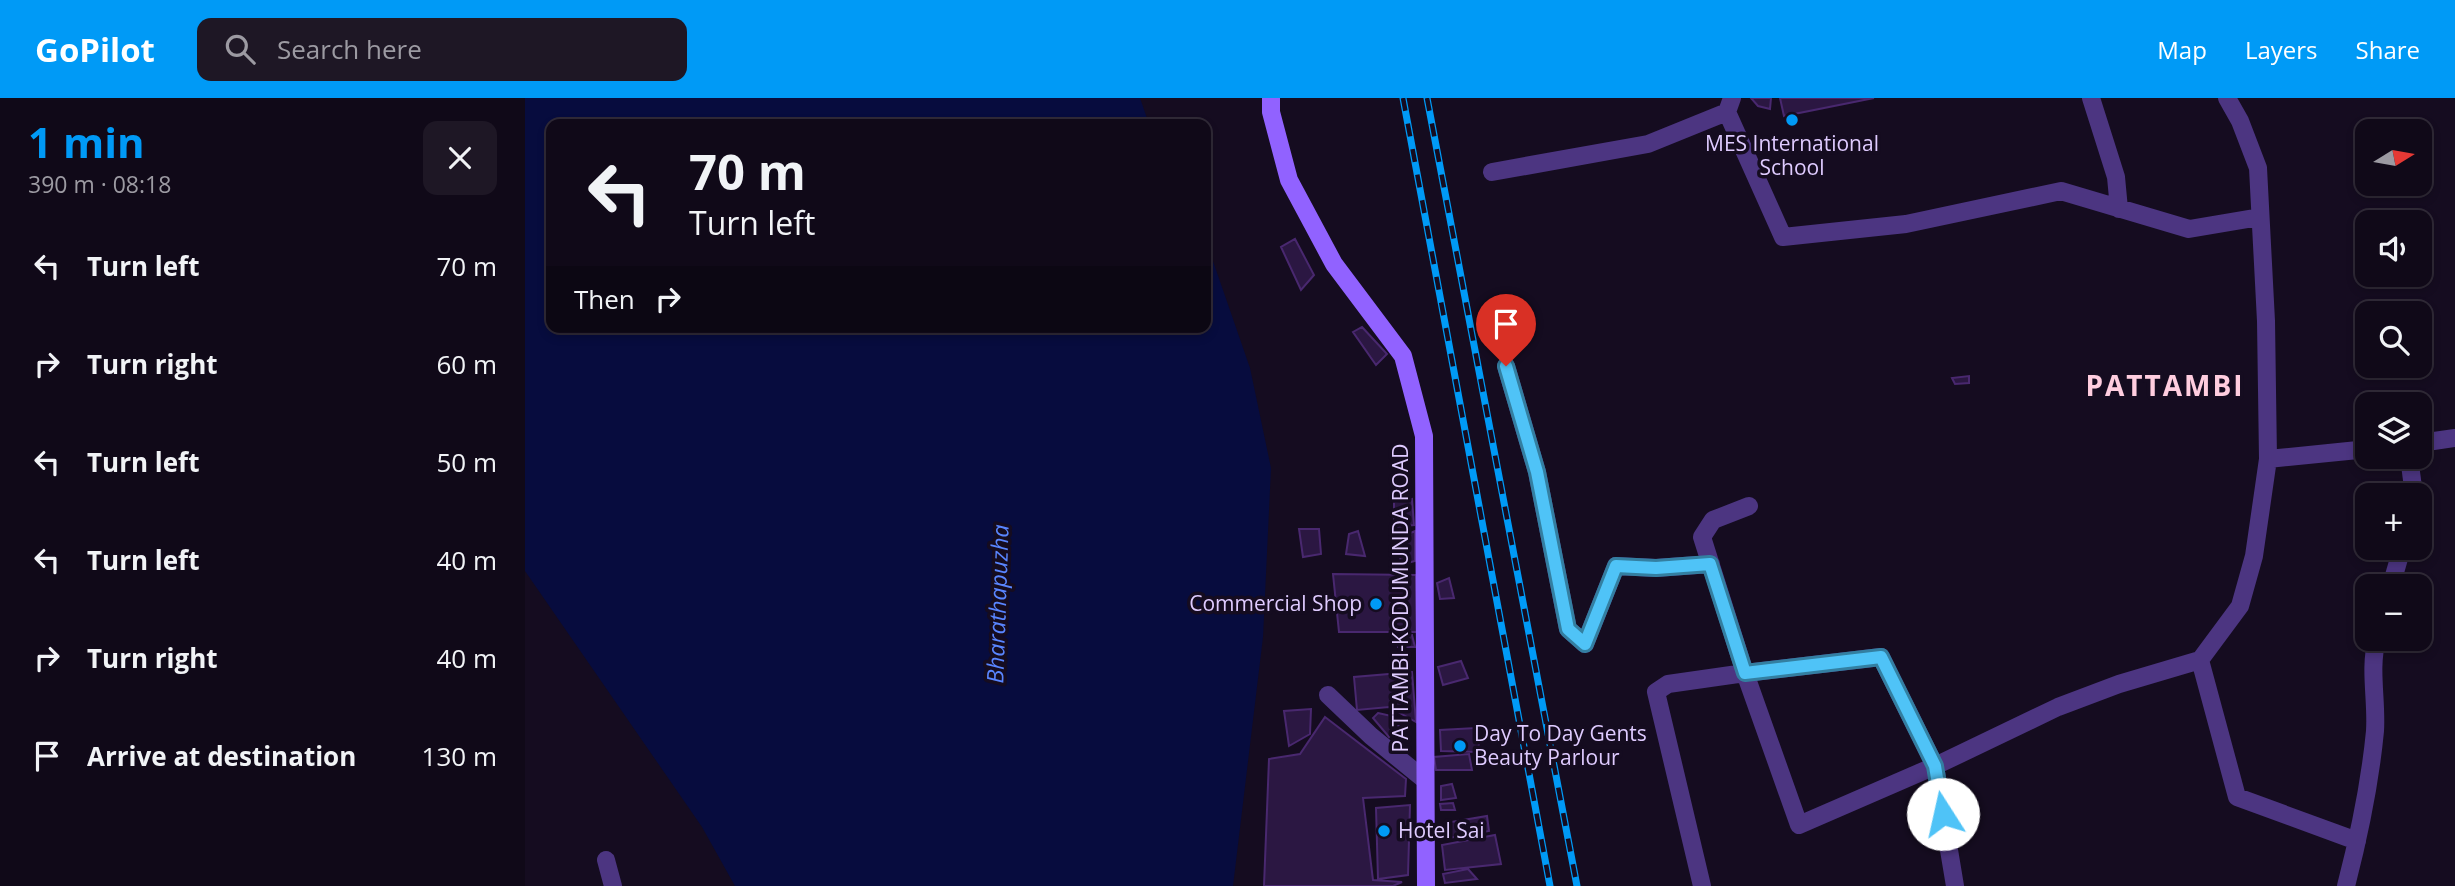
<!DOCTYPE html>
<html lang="en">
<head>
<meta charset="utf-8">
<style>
	:root { --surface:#100918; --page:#1e1725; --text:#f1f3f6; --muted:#9c9aa2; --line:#302a37; --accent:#009af6 }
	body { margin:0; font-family:"Open Sans",sans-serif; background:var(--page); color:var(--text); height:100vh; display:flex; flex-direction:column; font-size:26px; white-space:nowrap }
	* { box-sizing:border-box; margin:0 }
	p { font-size:23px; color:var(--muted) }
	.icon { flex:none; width:38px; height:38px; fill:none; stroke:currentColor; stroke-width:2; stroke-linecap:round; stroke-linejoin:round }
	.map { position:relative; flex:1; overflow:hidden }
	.side { display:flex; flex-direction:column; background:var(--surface); width:525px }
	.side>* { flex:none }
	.guide { position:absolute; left:21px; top:21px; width:665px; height:214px; border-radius:14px; box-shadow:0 4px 10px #0003,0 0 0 2px var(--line); background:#100918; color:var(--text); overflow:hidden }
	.needle { width:46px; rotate:79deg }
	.tools { position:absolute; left:1830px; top:21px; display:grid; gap:14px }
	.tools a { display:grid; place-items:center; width:77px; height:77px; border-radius:14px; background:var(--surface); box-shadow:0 4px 10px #0003,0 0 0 2px var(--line); font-size:35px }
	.pin { position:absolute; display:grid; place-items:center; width:60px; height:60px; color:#fff; margin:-72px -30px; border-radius:50% 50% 50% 0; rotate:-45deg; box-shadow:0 0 7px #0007 }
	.pin .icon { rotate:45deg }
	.me { position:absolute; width:77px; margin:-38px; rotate:350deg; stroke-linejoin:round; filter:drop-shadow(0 0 5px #0008) }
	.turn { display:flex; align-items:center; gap:24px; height:147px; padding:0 28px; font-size:32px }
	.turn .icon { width:91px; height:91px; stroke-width:2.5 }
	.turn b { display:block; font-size:49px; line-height:60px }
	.then { display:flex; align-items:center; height:66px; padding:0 28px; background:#0003; gap:14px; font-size:26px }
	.round { display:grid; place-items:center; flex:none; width:74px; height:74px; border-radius:14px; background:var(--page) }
	.headline { display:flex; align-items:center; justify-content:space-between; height:119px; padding:0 28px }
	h1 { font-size:42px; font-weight:700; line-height:52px; color:var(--accent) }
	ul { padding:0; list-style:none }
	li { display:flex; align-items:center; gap:21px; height:98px; padding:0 28px }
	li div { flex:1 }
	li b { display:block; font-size:26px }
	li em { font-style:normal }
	header { display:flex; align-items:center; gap:42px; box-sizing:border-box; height:98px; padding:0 35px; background:var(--accent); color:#fff }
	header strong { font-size:33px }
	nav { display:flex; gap:38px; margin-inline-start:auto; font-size:24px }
	.search { width:490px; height:63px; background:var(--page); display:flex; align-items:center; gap:18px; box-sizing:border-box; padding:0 24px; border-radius:14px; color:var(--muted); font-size:26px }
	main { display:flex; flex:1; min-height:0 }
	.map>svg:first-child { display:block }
	.water { fill:#070c3e }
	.building { fill:#2b1742; stroke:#49286f; stroke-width:2 }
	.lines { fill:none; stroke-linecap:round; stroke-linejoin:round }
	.minor { stroke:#4c3581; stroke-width:18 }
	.secondary { stroke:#9162ff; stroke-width:18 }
	.rail-casing { stroke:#009af6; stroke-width:7 }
	.rail { stroke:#150c20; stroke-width:4.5; stroke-dasharray:13; stroke-linecap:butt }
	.route-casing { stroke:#337fa1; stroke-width:18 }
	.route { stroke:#4fc3f7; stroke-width:12 }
	.poi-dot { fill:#009af6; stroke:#150c20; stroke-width:2.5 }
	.labels { text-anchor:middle; stroke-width:7; stroke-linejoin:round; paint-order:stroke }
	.poi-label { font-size:21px; fill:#dfcbff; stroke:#150c20; text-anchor:start }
	.street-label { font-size:21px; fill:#dfcbff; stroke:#150c20 }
	.water-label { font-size:23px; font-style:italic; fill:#5985ff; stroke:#150c20 }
	.district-label { font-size:28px; font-weight:bold; letter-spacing:2px; fill:#ffcddf; stroke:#150c20 }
</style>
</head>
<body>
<header>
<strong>GoPilot</strong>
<div class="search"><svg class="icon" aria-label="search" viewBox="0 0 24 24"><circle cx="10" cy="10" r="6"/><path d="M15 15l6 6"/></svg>Search here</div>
<nav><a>Map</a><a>Layers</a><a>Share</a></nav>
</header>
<main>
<section class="side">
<div class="headline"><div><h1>1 min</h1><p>390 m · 08:18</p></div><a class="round"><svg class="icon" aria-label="close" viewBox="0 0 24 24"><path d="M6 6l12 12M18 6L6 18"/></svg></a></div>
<ul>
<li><svg class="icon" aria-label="left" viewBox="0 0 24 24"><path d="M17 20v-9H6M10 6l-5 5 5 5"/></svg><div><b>Turn left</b></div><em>70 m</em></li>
<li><svg class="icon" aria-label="right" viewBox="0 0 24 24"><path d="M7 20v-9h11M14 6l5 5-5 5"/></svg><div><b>Turn right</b></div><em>60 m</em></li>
<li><svg class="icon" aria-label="left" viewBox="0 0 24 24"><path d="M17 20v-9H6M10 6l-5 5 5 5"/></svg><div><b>Turn left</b></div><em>50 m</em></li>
<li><svg class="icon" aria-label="left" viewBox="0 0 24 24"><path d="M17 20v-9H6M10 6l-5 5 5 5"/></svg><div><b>Turn left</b></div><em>40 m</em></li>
<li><svg class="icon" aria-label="right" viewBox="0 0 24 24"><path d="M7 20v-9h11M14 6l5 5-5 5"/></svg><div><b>Turn right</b></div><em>40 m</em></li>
<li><svg class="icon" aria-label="arrive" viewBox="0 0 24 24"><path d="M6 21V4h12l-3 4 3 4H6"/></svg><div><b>Arrive at destination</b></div><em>130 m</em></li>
</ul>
</section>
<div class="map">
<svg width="1930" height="788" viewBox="0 0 1930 788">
	<rect width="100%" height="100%" fill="#150c20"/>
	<!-- water -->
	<path class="water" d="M0,0H615L624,26H26V229H681V143L725,270L746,370L738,539L708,788H210L177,729L0,473Z"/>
	<!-- building -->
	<path class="building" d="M1226,0H1246L1245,11L1233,8Z
		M1255,0H1349L1259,18Z
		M1895,51L1901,80L1895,81Z
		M1843,57V86H1861L1840,88L1835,58Z
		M770,141L789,177L776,192L756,149Z
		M837,229L862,256L851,267L828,234Z
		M1444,278V285L1430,286L1427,280Z
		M887,401L889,427L869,429V404Z
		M774,431H794L796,456L778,459Z
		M833,433L840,458L821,456L824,436Z
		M890,433V463L875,467L876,439Z
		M808,476L891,477L892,534H814Z
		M924,480L929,500L915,501L912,485Z
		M871,537H887L890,549H873Z
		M936,563L943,580L918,587L913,569Z
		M887,574L891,624L864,609L832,612L829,579Z
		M786,611L785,636L764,648L759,613Z
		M853,615L871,619L874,629L864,639L848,620Z
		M800,619L881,681L880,698L838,700L848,782L877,784L868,788H739L744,661L775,656Z
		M951,630L955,642L952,654L916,653L915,632Z
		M944,656L947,672H911L909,659Z
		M927,686L931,700L916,702V688Z
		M928,705L930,712H916L915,706Z
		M885,707L883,777L853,781L851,710Z
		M962,718L964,733L923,740L920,725Z
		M970,737L976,766L920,772L917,747Z
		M943,771L952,781L920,785L918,776Z"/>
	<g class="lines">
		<!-- minor -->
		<path class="minor" d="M1207,0L1202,14L1258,139L1381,126L1536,93L1664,131L1735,119
			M1566,0L1591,79L1594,111
			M1702,0L1715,23L1733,70L1741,223L1743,361
			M967,74L1123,46L1202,14
			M981,268L1012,374L1043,531L1060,546L1091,468L1131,470L1186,466
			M1895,345L1930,340
			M1884,359L1889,397
			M1866,488L1877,450
			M1675,562L1712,699L1832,743
			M803,597L846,638L900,682
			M81,762L88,788
			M1177,788L1131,594L1143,586L1220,575L1177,439L1188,422L1224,408
			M1430,788L1410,668L1356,559L1220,575L1274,727L1410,668L1533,609L1594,586L1675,562L1715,508L1729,458L1743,361L1843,351
			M1821,788C1834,738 1845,685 1850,633C1852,602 1844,571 1852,541"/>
		<!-- secondary -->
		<path class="secondary" d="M746,0V14L764,82L809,166L878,258L899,338L901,788"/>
		<!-- rail casing -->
		<g class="rail-casing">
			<path id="rail" d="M878,0L1025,788
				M902,0L1052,788"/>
		</g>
		<!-- rail -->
		<use href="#rail" class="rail"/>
	</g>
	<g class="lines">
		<!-- route casing -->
		<g class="route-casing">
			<path id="route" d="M981,268L1012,374L1043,531L1060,546L1091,468L1131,470L1185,466L1220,575L1356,559L1410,668L1418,716"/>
		</g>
		<!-- route -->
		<use href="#route" class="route"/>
	</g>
	<!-- markers -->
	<g class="poi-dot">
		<circle cx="1267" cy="22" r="7"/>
		<circle cx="851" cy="506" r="7"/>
		<circle cx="935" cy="648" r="7"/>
		<circle cx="859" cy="733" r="7"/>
	</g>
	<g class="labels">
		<!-- poi labels -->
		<g class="poi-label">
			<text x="1267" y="53" text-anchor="middle">MES International<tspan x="1267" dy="24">School</tspan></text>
			<text x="837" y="513" text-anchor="end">Commercial Shop</text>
			<text x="949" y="643">Day To Day Gents<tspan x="949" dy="24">Beauty Parlour</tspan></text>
			<text x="873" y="740">Hotel Sai</text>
		</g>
		<!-- street labels -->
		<g class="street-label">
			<text transform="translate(876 500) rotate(-90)" y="7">PATTAMBI-KODUMUNDA ROAD</text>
		</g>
		<!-- water labels -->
		<g class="water-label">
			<text transform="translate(473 506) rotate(-88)" y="8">Bharathapuzha</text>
		</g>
		<!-- district labels -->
		<g class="district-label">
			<text x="1640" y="298">PATTAMBI</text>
		</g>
	</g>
</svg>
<div class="tools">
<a><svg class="needle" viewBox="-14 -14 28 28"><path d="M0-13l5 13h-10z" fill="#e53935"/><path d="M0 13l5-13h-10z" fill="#9c9aa2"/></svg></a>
<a><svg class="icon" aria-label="sound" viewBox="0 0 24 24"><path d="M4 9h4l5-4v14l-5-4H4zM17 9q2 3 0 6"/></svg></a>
<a><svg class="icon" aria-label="search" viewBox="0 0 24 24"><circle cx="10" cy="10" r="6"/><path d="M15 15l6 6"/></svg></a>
<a><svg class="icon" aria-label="layers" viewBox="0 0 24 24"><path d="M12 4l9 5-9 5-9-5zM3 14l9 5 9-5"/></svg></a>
<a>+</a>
<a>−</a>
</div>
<div class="pin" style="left:981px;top:268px;background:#d93025"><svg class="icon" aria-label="arrive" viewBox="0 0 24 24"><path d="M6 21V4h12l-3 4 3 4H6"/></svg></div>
<svg class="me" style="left:1418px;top:716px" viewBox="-20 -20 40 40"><circle r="19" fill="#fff"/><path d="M0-13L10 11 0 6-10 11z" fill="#4fc3f7"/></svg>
<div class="guide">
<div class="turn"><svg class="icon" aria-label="left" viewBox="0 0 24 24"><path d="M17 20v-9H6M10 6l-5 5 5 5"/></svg><div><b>70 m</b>Turn left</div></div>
<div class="then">Then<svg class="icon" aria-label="right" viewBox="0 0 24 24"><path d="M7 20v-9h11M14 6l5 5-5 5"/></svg></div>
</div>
</div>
</main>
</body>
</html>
